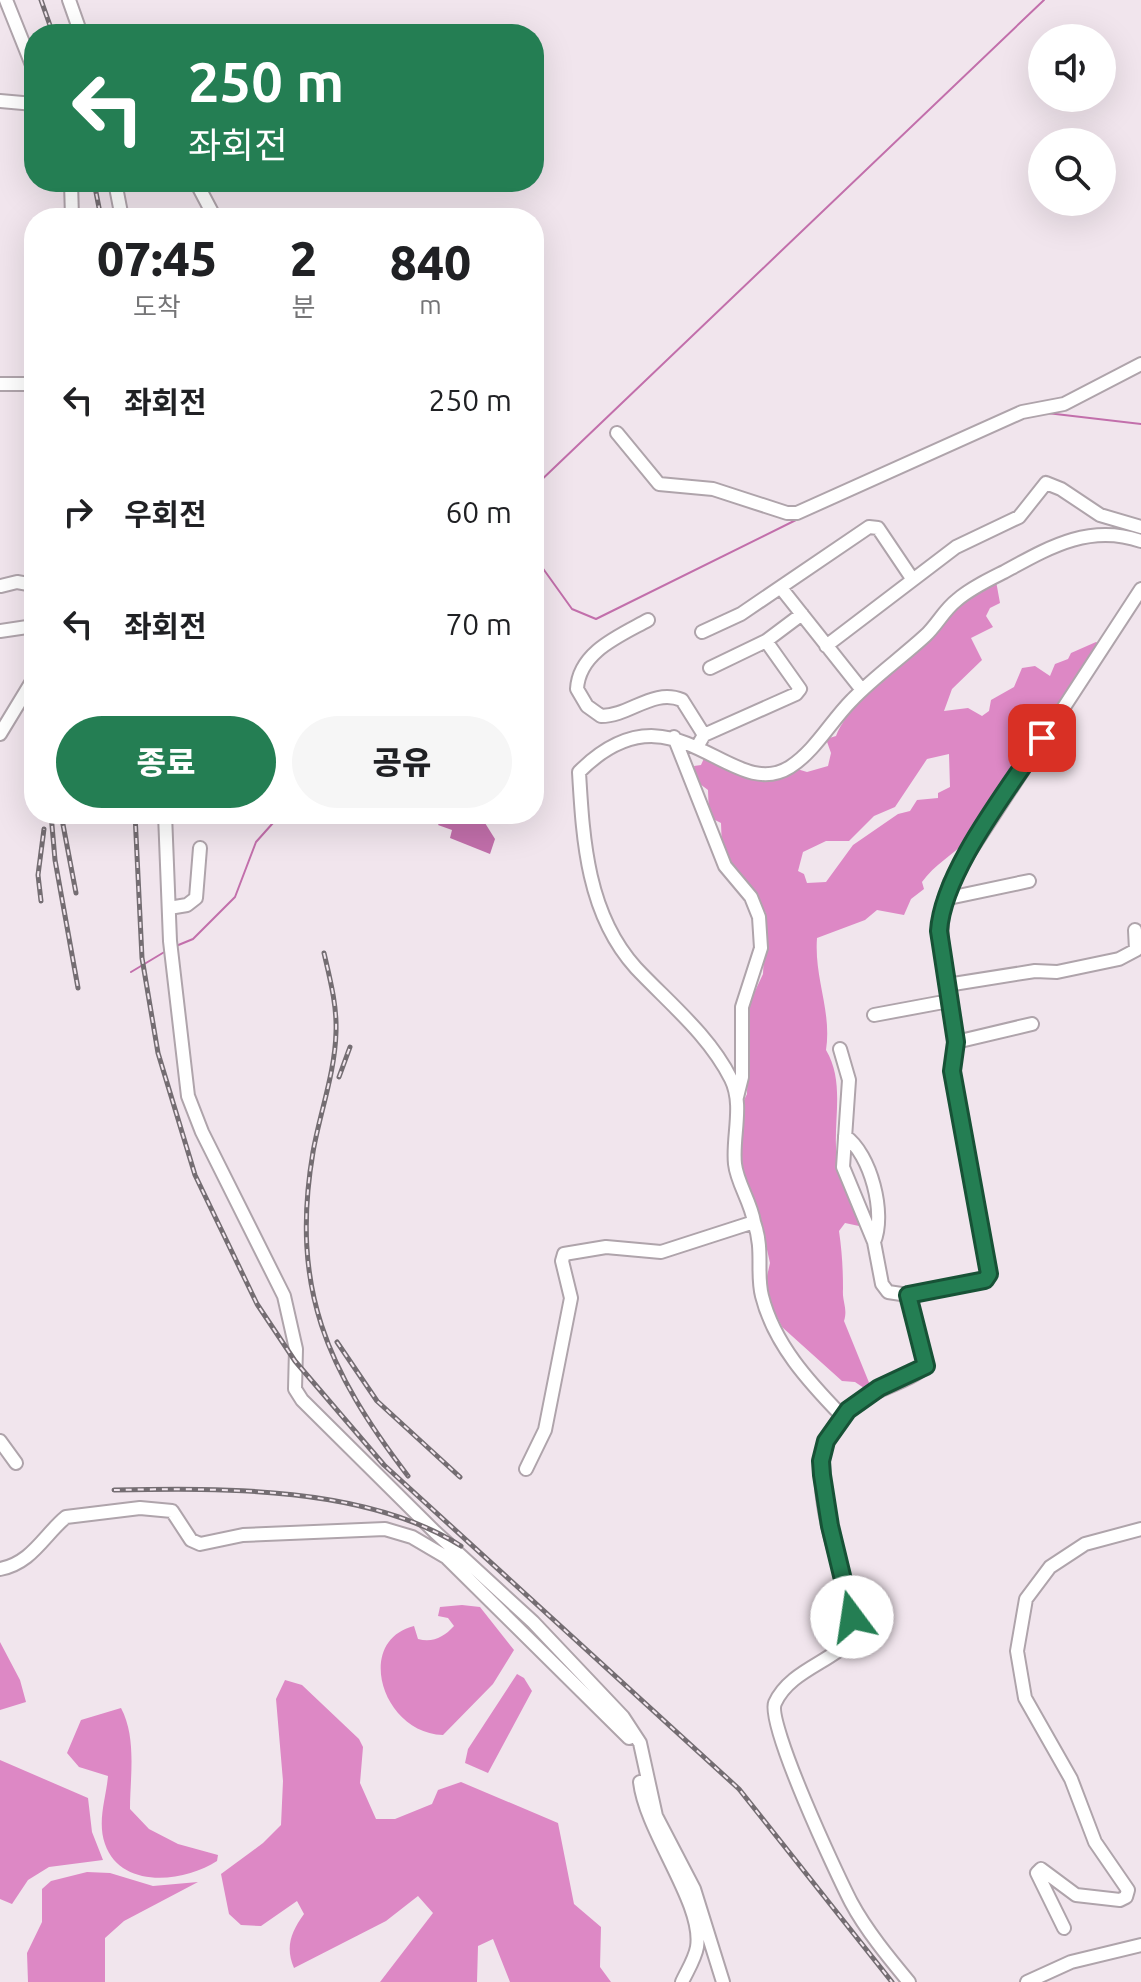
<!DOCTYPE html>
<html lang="ko">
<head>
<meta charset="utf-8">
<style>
	:root { --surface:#fff; --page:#f6f6f6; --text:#202124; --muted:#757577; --accent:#247e53 }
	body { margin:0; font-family:Ubuntu,"Noto Sans KR",sans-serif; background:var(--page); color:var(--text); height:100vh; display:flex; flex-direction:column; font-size:30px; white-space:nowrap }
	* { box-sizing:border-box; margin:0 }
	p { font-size:26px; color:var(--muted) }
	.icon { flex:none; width:44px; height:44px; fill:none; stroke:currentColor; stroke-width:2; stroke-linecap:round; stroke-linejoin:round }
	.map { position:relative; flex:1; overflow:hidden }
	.sheet { position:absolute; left:24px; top:208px; width:520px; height:616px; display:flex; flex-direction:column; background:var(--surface); border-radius:32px; box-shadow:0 8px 32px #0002 }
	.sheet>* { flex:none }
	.hud { position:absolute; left:24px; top:24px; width:520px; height:168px; border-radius:32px; box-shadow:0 8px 32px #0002; background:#247e53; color:#fff; overflow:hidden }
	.tools { position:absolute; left:1028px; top:24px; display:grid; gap:16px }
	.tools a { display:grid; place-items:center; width:88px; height:88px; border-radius:50%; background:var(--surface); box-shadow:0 8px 32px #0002; font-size:40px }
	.pin { position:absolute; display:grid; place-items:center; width:68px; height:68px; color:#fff; margin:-34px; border-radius:16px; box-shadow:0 4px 12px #0006 }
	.me { position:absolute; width:88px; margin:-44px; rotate:346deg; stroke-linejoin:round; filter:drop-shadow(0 0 6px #0008) }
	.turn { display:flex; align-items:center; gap:28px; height:168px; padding:0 32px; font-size:36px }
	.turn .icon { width:104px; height:104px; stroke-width:2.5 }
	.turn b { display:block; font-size:56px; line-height:68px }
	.eta { display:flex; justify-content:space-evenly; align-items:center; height:136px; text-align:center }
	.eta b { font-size:48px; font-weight:800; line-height:56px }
	.action { display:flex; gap:16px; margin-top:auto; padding:16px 32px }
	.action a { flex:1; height:92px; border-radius:48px; background:var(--accent); color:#fff; font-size:32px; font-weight:800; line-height:92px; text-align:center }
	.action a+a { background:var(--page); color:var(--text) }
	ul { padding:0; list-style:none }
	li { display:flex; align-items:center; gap:24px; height:112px; padding:0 32px }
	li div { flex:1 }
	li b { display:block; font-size:30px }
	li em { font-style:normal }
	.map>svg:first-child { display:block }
	.forest { fill:#dd88c5; fill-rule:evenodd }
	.water { fill:#c26fab }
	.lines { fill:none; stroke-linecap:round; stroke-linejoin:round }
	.stream { stroke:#c26fab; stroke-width:2 }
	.minor-casing { stroke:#afa4ab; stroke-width:16 }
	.minor { stroke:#fff; stroke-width:12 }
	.rail-casing { stroke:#746d72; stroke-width:5 }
	.rail { stroke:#f1e5ed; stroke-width:2; stroke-dasharray:6; stroke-linecap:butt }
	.route-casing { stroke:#175236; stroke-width:20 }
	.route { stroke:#247e53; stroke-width:14 }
</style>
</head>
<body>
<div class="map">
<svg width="1141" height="1982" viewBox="0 0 1141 1982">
	<rect width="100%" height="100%" fill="#f1e5ed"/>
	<!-- forest -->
	<path class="forest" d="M996,581L1000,603L990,608L986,616L993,627L971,638L982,660L952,689L944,711L968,708L982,716L989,711L991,700L1014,687L1022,668L1035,666L1050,676L1055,664L1068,659L1071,653L1096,642L1100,644L967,840C952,856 935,864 922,882L924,889L911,899L904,915L877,910L865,920L817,938C814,978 832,1011 826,1050C846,1084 832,1122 837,1160C839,1180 851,1200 859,1218V1226L845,1223L839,1231C842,1252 843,1269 843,1289C842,1302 848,1308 844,1321L870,1385L864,1388L855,1382L842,1381L782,1327L769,1301L765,1285L770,1263L760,1218L739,1160L742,1104L747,1094L749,1004L763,974L766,913L728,863L722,850L721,823L709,817L708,790L696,781L694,766L701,765L705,756C727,772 776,791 797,769L807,772L828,766L831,753L826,739L836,736C856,689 949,606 996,581ZM949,754L950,787L938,793V798L917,800L910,811L898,814L853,845L826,882L807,883L804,874L798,871L803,852L826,841H849L874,816L895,807L927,759Z
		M462,1605L480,1607L514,1650L493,1684L443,1735C382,1733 354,1641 414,1626L418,1639C433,1643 444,1637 454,1626L448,1618L438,1616L440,1607Z
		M0,1642L20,1680L26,1702L0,1710Z
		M517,1674L524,1678L532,1691L488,1773L465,1763L468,1749Z
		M285,1680L302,1685L359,1739L363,1747L360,1783L376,1819H395L432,1804L438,1790L461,1782L558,1823L574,1904L601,1927L600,1967L611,1982H510L493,1939L478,1946L477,1982H380L433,1913L418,1896L386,1921L294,1968C285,1947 291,1932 304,1914L297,1901L261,1926L241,1925L229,1914L221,1874L263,1843L281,1825L283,1781L276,1699Z
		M121,1708C137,1738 130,1777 130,1809L149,1829L178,1844L218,1855L217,1861C185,1882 121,1890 105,1844C97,1821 106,1799 108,1776L79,1767L67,1753L81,1720Z
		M0,1760L88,1798L92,1832L103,1860L49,1867L28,1880L12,1904L0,1899Z
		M87,1872L110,1873L153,1886L198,1882L124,1921L105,1938V1982H28L27,1953L42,1922V1889L51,1881Z"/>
	<!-- water -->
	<path class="water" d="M444,815L485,823L495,839L490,854L450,838L452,830L438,825Z"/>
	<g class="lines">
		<!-- stream -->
		<path class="stream" d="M1047,413L1141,424
			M534,487L1044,0
			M534,556L572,609L596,619L800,518
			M176,946L193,939L235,897L256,842L281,814
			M131,972L166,951"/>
		<!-- minor casing -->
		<g class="minor-casing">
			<path id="minor" d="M6,0L34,70
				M69,0L81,34
				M0,101L34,104
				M71,182L72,218
				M115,182L122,218
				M196,182L215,218
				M0,384H34
				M617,433L659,484L713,489L787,513H797L1022,412L1064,404L1141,364
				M32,557L34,559
				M1,586L17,582L34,585
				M781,588L862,690
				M648,620C619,636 579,652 577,689L587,706L601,716C630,716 653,688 682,700L704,735L697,747
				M0,631L34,626
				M702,632L741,614L869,527L878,528L911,577
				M826,646L956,547L1019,517L1046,483L1061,489L1100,515L1141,527
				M710,668L766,641L802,614
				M0,734L34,678
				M704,735L796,694L800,689L766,641
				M674,737L725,866L751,897L759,917L761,948L742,1007V1077L737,1097
				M165,814L170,941L188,1096L202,1132L284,1296L296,1349L295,1389L302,1400L435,1532L533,1622L623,1717L640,1743L656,1816L694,1889L723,1982
				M944,899L1029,881
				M169,908L187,905L196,898L200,848
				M947,985L1035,971L1057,972L1119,959L1136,950L1135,930
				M874,1015L949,1001C944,958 935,923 950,882L1141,589
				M956,1042L1032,1024
				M840,1049L849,1080L843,1167L874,1242L882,1284L888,1292L908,1295L985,1280L989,1274L952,1071L956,1042L949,1001
				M845,1136C871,1154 886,1214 874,1242
				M754,1222C764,1250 756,1273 762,1296C774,1344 809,1382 842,1416
				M908,1295L926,1366C905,1386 865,1389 842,1416C802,1462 831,1534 844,1586C849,1605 855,1622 850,1641C828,1663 789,1672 775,1703C766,1723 837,1875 851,1902C866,1930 889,1958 909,1982
				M0,1441L16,1463
				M526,1469L545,1430L571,1298L562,1261L564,1254L606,1247L661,1252L754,1222C751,1202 737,1183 735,1164C732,1137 744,1105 731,1079C709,1035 669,1003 636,968C587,914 583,840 579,772C674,677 730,805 790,767C815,751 831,721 852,700C874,677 901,658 925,636C937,625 944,610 957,600C971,588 988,580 1004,572C1048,548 1089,523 1141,541
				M0,1569C32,1563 44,1535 66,1517L140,1508L172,1511L191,1540L200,1544L243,1535L385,1529L412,1537L446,1557L629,1738
				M640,1782C646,1833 704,1904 697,1947C695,1959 687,1971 682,1982
				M1064,1928L1037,1873L1041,1869L1076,1895L1120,1900L1126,1897L1128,1890L1095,1842L1071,1779L1025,1698L1017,1651L1026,1599L1050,1567L1085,1544L1141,1529
				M1027,1982L1071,1962L1141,1945"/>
		</g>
		<!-- minor -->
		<use href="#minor" class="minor"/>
		<!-- rail casing -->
		<g class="rail-casing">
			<path id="rail" d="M41,0L53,34
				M94,182L101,218
				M51,814L55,860L78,988
				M61,814L76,893
				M135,814L142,958L158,1053L195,1175L257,1304L295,1361L384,1465L739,1789L892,1982
				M41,901L38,875L44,829
				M324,953C330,979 337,1005 336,1032C335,1073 320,1112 313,1152C290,1288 327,1370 408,1476
				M339,1077L350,1047
				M337,1342L377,1401L460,1477
				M114,1490C223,1488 366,1486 461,1546"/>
		</g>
		<!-- rail -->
		<use href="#rail" class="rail"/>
	</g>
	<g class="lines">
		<!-- route casing -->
		<g class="route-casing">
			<path id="route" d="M852,1617L830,1526L822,1475L821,1461L826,1441L848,1410L879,1388L926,1366L908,1295L985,1280L989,1274L952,1071L956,1042L939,931C943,871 1009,789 1042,738"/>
		</g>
		<!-- route -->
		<use href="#route" class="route"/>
	</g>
</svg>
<div class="tools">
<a><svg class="icon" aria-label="sound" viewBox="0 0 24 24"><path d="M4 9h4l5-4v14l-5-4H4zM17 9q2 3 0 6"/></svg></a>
<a><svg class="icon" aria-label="search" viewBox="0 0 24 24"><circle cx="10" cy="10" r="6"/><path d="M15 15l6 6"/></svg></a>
</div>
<div class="pin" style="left:1042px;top:738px;background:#d93025"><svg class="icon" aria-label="arrive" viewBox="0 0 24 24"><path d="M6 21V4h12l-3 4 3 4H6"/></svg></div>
<svg class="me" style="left:852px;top:1617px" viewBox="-20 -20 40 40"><circle r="19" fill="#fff"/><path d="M0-13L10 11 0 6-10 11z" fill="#247e53"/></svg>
<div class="hud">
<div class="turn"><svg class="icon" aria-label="left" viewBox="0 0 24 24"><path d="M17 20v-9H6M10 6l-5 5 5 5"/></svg><div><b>250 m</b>좌회전</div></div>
</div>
<section class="sheet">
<div class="eta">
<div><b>07:45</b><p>도착</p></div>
<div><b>2</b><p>분</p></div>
<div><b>840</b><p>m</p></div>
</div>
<ul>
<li><svg class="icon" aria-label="left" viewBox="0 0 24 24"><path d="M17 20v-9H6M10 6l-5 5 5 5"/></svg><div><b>좌회전</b></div><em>250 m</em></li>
<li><svg class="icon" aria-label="right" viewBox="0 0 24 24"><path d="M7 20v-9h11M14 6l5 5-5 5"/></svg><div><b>우회전</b></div><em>60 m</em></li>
<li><svg class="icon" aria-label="left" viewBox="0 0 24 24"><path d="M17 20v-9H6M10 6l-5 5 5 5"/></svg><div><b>좌회전</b></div><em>70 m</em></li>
</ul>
<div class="action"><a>종료</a><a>공유</a></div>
</section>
</div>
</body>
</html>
